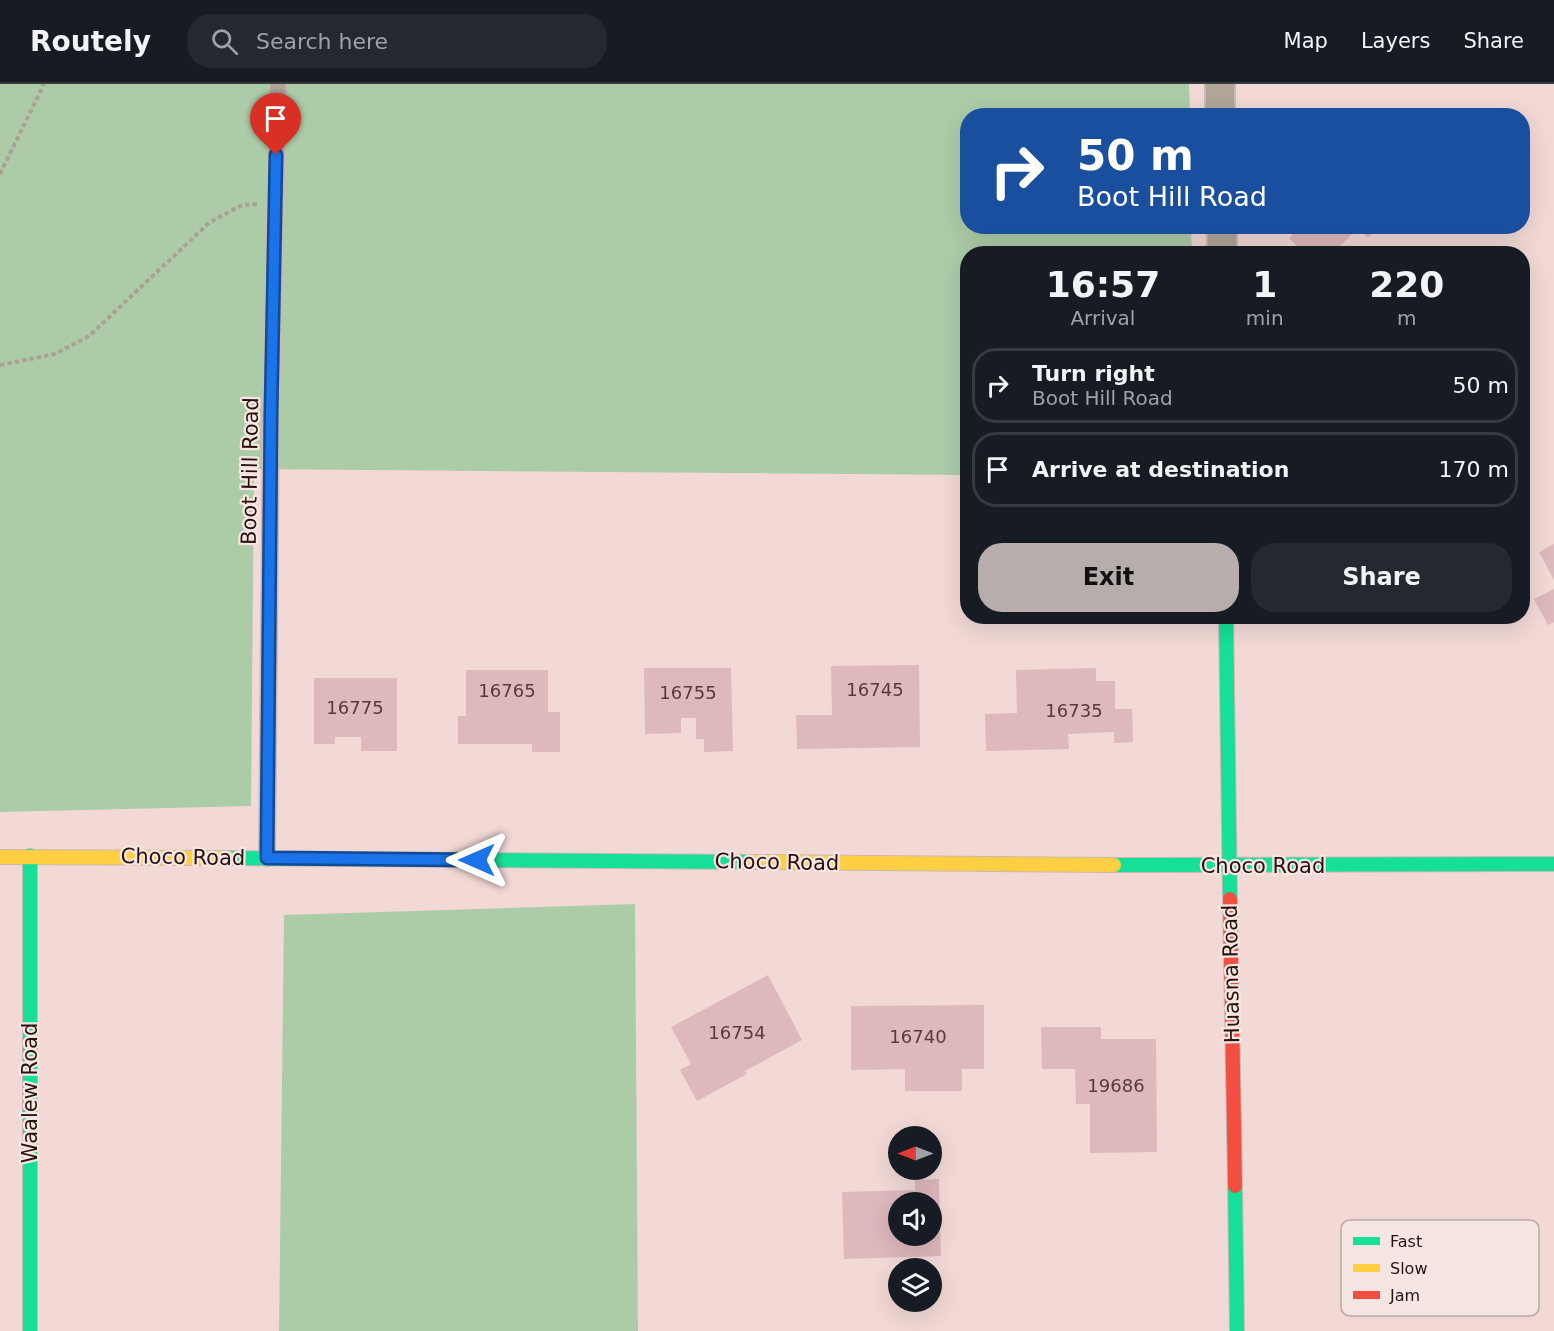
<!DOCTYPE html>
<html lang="en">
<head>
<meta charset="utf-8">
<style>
	:root { --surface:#171b24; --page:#242831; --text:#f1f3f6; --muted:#9ea1a6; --line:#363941; --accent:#b7adad }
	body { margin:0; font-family:"DejaVu Sans",sans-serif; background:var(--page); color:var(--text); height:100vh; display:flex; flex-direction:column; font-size:22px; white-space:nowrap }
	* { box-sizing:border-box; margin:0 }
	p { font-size:20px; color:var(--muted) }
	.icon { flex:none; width:33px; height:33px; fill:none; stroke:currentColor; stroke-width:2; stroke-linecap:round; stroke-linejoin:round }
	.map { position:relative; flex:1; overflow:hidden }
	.details { position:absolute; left:960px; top:162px; width:570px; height:378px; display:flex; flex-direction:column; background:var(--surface); border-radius:24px; box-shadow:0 6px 24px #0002 }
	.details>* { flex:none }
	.hud { position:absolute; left:960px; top:24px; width:570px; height:126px; border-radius:24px; box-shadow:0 6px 24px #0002; background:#1a4fa0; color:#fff; overflow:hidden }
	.needle { width:39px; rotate:270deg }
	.fabs { position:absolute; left:888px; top:1042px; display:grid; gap:12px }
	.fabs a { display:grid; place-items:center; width:54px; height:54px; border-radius:50%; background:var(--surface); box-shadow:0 6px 24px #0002; font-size:30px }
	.pin { position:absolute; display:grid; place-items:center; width:51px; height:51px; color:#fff; margin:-62px -26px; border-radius:50% 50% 50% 0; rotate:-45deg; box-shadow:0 0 6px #0007 }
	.pin .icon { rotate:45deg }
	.me { position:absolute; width:66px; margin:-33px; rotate:270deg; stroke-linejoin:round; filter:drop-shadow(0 0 4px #0008) }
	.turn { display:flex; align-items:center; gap:21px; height:126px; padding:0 18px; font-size:27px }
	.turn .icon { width:78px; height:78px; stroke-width:2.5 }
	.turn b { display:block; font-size:42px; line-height:51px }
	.eta { display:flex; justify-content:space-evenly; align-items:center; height:102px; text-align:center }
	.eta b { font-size:36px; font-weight:600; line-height:42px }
	.button { display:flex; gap:12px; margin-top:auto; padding:12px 18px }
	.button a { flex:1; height:69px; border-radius:24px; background:var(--accent); color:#111; font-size:24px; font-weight:600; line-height:69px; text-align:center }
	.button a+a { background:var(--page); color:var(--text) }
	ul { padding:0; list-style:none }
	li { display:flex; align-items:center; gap:18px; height:75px; margin:0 12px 9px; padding:0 6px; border:3px solid var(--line); border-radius:24px }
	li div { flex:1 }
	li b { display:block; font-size:22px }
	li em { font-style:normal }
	header { display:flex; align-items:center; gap:36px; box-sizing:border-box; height:84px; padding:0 30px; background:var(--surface); border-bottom:2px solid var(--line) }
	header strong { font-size:28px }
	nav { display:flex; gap:33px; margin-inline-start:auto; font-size:21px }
	.search { width:420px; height:54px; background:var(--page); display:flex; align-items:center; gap:15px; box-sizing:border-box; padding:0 21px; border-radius:24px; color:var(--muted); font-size:22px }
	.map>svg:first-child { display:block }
	.green { fill:#accca7 }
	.building { fill:#ddb8bc; fill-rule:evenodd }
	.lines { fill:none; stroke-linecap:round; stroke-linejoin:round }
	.lane-casing { stroke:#ccb7b4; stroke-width:18 }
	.street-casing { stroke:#ccb7b4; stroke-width:32 }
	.fast-casing { stroke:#ccb7b4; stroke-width:16 }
	.slow-casing { stroke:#ccb7b4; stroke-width:16 }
	.jam-casing { stroke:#ccb7b4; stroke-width:16 }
	.path { stroke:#aca096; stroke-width:4; stroke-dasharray:4.5 3; stroke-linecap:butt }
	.lane { stroke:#b1a698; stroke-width:15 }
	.street { stroke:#b1a698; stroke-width:28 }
	.fast { stroke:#16e098; stroke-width:14 }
	.slow { stroke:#ffcf43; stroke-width:14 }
	.jam { stroke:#f24e42; stroke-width:14 }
	.route-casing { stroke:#114b97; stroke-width:15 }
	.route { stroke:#1a73e8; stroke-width:10 }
	.labels { text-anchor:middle; stroke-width:4.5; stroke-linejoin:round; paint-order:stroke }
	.number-label { font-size:18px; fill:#583b39 }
	.street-label { font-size:21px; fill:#2b110d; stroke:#f6e6e3 }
	.key { fill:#f6e6e3; stroke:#b9a6a3; stroke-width:1.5 }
	.key-label { font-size:16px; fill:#2b110d }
</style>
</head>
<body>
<header>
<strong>Routely</strong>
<div class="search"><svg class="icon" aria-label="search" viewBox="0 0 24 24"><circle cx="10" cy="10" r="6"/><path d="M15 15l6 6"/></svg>Search here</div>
<nav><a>Map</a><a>Layers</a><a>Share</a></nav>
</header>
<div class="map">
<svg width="1554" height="1247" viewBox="0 0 1554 1247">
	<rect width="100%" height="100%" fill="#f2d9d6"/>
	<!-- green -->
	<path class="green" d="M0,0H1189L1190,31L968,32V142L1191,143L1192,169L968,170L967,391L254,385L251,722L0,728Z
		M635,820L638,1247H279L284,831Z"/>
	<!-- building -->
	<path class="building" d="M1301,142H1379L1368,154L1358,144L1332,170H1304L1289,154Z
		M1554,460V496L1539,468Z
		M1554,505V538L1548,541L1534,515Z
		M919,581L920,663L797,665L796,631H832L831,582Z
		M644,584H731L733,667L704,668V655H696V634H681V649L645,650Z
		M1096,584V597H1115V625H1132L1133,658L1114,659V648L1068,650L1069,665L986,667L985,630L1017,629L1016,586Z
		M466,586H548V628H560V668H532V660H458V632H466Z
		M314,594H397V667H361V653H335V660H314Z
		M768,891L802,956L745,987L747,990L697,1017L680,986L691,980L671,943Z
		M984,921V985H962V1007H905V985L851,986V922Z
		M1041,943H1101V955H1156L1157,1068L1090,1069V1020H1076L1075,985H1042Z
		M939,1095L941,1172L844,1175L842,1108L915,1106V1096ZM898,1119H932V1152H898Z"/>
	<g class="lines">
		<!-- lane casing -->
		<g class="lane-casing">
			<path id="lane" d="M267,774L271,329L278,0"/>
		</g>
		<!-- street casing -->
		<g class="street-casing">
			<path id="street" d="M1220,0V32
				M1222,142V170"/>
		</g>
		<!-- fast casing -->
		<g class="fast-casing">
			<path id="fast" d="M1226,532L1230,815
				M30,772V1247
				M228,774L752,778
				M1114,781L1554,780
				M1235,1102L1237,1247"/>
		</g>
		<!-- slow casing -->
		<g class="slow-casing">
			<path id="slow" d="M0,773L228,774
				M752,778L1114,781"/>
		</g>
		<!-- jam casing -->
		<g class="jam-casing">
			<path id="jam" d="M1230,815L1235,1102"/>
		</g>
		<!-- path -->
		<path class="path" d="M0,90L44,0
			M0,281L55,270L89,252L210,138L242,121L257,120"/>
		<!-- lane -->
		<use href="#lane" class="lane"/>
		<!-- street -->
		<use href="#street" class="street"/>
		<!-- fast -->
		<use href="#fast" class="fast"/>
		<!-- slow -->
		<use href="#slow" class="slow"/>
		<!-- jam -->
		<use href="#jam" class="jam"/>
	</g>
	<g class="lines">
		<!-- route casing -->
		<g class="route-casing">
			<path id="route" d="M276,71L271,329L267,774L477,776"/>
		</g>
		<!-- route -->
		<use href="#route" class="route"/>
	</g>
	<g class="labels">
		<!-- number labels -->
		<g class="number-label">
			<text x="875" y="612">16745</text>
			<text x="507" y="613">16765</text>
			<text x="688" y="615">16755</text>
			<text x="355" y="630">16775</text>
			<text x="1074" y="633">16735</text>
			<text x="737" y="955">16754</text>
			<text x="918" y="959">16740</text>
			<text x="1116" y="1008">19686</text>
		</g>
		<!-- street labels -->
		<g class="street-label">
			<text transform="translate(250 387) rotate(-89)" y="7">Boot Hill Road</text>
			<text transform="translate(183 773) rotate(1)" y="7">Choco Road</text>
			<text transform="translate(777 778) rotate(1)" y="7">Choco Road</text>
			<text x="1263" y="789">Choco Road</text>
			<text transform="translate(1231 890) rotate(-91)" y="7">Huasna Road</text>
			<text transform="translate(30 1009) rotate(-90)" y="7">Waalew Road</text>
		</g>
	</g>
	<!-- legend -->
	<rect x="1341" y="1136" width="198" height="96" rx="9" class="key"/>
	<rect x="1353" y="1153" width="27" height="8" fill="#16e098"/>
	<rect x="1353" y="1180" width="27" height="8" fill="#ffcf43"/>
	<rect x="1353" y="1207" width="27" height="8" fill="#f24e42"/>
	<g class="key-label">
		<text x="1390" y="1163">Fast</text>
		<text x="1390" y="1190">Slow</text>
		<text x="1390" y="1217">Jam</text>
	</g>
</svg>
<div class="fabs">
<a><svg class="needle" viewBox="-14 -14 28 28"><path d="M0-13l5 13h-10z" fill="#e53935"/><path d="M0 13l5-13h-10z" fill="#9ea1a6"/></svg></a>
<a><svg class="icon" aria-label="sound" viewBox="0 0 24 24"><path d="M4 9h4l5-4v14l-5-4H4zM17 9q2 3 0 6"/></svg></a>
<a><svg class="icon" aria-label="layers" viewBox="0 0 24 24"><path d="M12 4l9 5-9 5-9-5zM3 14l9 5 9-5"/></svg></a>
</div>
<div class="pin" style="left:276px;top:71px;background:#d93025"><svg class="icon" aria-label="arrive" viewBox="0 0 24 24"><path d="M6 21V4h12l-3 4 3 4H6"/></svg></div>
<svg class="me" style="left:477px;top:776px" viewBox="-20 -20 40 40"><path d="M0-17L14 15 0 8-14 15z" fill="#1a73e8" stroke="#fff" stroke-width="4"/></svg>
<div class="hud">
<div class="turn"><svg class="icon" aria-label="right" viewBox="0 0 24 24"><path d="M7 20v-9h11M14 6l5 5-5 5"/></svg><div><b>50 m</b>Boot Hill Road</div></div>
</div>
<section class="details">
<div class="eta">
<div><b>16:57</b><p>Arrival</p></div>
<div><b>1</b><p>min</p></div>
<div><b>220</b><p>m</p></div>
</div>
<ul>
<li><svg class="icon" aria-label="right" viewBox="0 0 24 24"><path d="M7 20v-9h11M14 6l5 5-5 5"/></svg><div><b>Turn right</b><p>Boot Hill Road</p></div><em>50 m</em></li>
<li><svg class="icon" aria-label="arrive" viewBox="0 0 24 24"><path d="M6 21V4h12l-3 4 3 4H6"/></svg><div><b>Arrive at destination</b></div><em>170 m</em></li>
</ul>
<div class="button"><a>Exit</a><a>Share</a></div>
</section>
</div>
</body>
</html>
